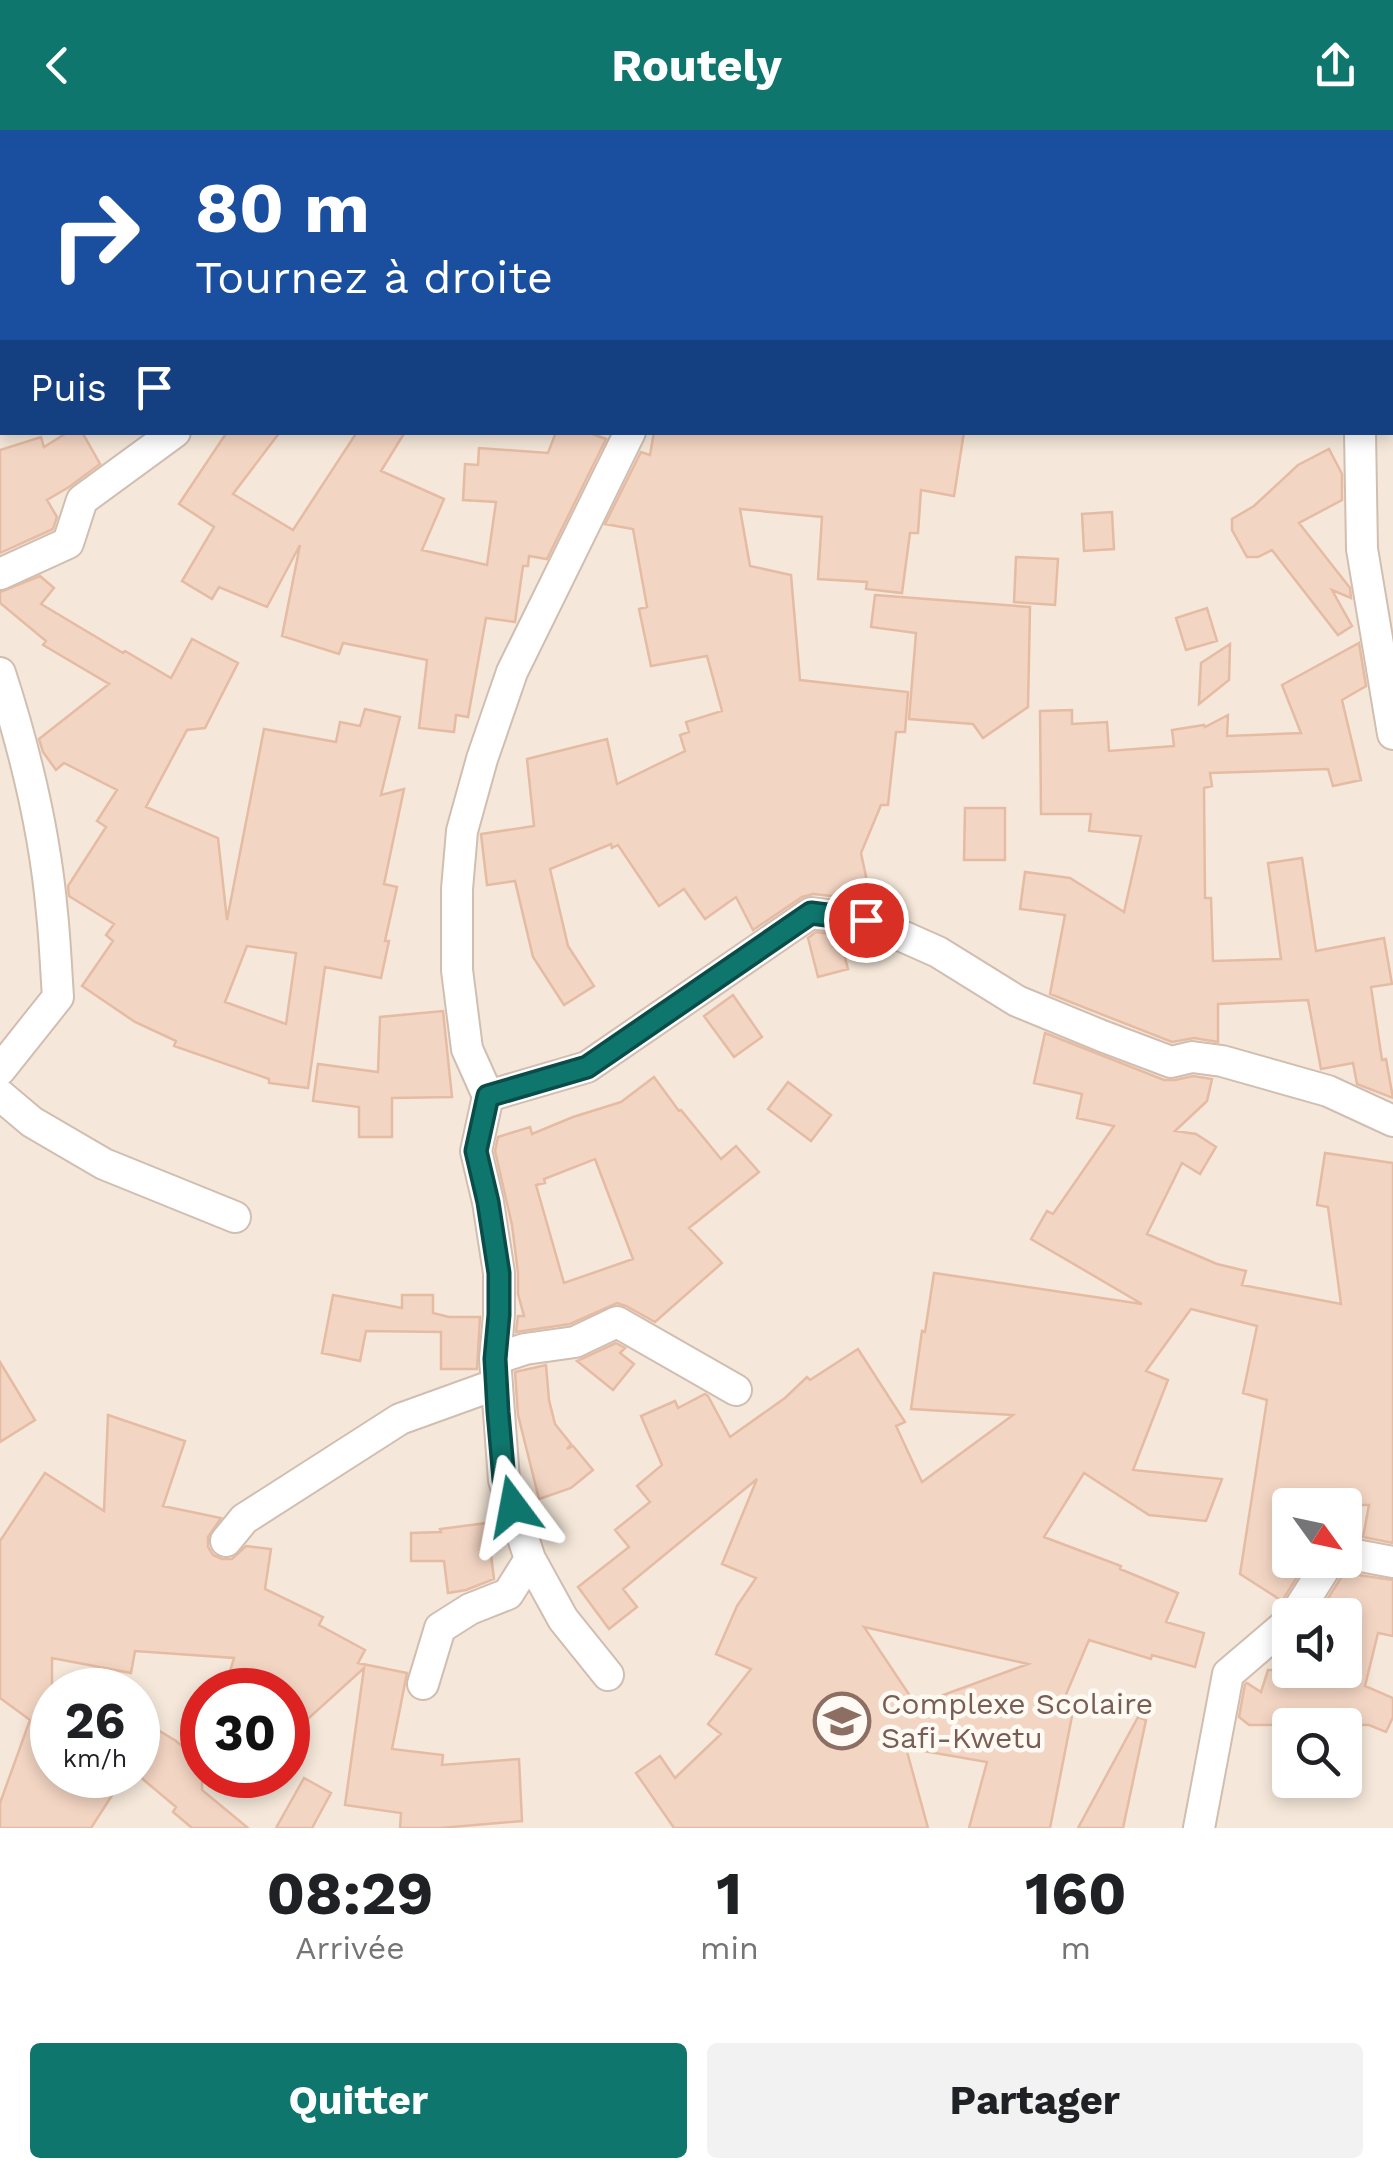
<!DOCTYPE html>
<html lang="fr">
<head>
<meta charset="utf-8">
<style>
	:root { --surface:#fff; --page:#f2f2f2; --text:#202124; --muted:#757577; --accent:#0f766e }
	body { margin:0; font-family:"Work Sans",sans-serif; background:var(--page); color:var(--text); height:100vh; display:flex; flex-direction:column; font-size:38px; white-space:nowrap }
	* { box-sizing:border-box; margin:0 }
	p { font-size:32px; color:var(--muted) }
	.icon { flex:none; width:55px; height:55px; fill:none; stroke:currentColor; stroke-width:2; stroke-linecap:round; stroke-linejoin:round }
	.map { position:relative; height:1698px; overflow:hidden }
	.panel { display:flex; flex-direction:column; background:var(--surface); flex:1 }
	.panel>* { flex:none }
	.guide { position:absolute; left:0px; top:0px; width:1395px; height:305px; box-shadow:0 5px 15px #0003; background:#1a4fa0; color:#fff; overflow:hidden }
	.needle { width:65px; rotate:123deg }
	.controls { position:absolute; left:1272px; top:1358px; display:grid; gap:20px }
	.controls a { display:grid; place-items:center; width:90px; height:90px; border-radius:10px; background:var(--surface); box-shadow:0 5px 15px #0003; font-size:50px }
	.speed { position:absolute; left:30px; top:1538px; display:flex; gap:20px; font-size:50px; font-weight:700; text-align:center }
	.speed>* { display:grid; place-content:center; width:130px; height:130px; border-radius:50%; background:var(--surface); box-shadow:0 5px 15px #0003; line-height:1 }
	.speed small { font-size:25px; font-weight:400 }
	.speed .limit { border:15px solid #d22; background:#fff; color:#111 }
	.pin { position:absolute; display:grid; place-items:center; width:85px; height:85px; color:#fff; margin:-42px; border:5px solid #fff; border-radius:50%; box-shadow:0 2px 10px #0007 }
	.me { position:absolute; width:110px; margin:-55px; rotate:347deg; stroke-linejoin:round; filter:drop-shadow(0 0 8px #0008) }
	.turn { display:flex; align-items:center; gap:35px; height:210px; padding:0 30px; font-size:45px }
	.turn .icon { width:130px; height:130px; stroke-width:2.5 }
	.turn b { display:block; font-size:70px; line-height:85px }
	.then { display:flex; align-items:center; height:95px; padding:0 30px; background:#0003; gap:20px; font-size:38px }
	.eta { display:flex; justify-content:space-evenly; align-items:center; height:170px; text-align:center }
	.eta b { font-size:60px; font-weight:700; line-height:70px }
	.action { display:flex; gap:20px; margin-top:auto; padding:20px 30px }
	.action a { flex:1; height:115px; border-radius:10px; background:var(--accent); color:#fff; font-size:40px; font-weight:700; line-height:115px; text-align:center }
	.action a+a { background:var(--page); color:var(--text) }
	header { display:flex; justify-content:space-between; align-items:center; height:130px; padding:0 30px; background:var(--accent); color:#fff; font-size:45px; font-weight:700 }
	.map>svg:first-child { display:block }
	.residential { fill:#f5e8da; fill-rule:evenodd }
	.building { fill:#f3d5c3; stroke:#e6bba3; stroke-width:2.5; fill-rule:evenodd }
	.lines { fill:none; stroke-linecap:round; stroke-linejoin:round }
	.minor-casing { stroke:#d1beb0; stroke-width:34 }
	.minor { stroke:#fff; stroke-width:30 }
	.route-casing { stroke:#0a4d48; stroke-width:25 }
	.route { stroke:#0f766e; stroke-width:18 }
	.labels { text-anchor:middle; stroke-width:9; stroke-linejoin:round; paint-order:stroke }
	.education-label { font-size:30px; fill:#785e54; stroke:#fffaf3; text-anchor:start }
</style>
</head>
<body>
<header><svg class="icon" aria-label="back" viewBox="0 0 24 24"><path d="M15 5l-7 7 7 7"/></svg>Routely<svg class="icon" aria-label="share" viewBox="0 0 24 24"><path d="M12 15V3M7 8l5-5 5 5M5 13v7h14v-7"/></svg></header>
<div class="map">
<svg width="1393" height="1698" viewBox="0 0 1393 1698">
	<rect width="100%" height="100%" fill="#fdf6ec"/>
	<!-- residential -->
	<path class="residential" d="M0,0H1393V1698H0ZM2,2H1392V302H2ZM1290,1375H1345V1430H1290ZM1290,1485H1345V1540H1290ZM52,1560H138V1645H52ZM202,1560H288V1645H202ZM1290,1595H1345V1650H1290Z"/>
	<!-- building -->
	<path class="building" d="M68,302H82L100,334L69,357L47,370L57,387L53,399L0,423V320L41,307L44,317Z
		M227,302H280L233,364L293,400L357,302H405L381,341L444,369L422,420L487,435L496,372L463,370L465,334L478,335L479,318L548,323L556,302H587L606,309L547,429L529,426L528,436H523L515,492L486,488L468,587L456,585L454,602L419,598L427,530L343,513L339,524L282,506L300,415L267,477L219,457L212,469L182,451L214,397L179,374Z
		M654,302H964L954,366L921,360L918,403H910L902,463L866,459L867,452L818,449L822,387L740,379L750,436L791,445L800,550L908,562L905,602H896L888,675H881L861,723L871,770L813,764L802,767L753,800L736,767L705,789L684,759L659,776L618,715L612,718L611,714L550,739L568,816L594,856L564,875L533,827L515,751L487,755L481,704L534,696L527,629L607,609L617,654L685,621L680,605L689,602L686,592L722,581L707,526L651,536L639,479L647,477L633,399L605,394L641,322L650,325Z
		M1329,319L1342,344V370L1299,393L1350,458L1351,468L1332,460L1352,496L1338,505L1272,420L1258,427H1247L1232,400V389L1254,376L1298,335Z
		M1112,382L1114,419L1084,421L1082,384Z
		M1016,427L1058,429L1055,475L1014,472Z
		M40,446L54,458L41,474L123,523L125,521L171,548L192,509L238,533L205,598L187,600L146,677L218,708L227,790L264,599L336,612L340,592L360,596L365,579L400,587L381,665L404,659L384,754L397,757L385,811H389L381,848L325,837L308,958L269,953V949L174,916L176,911L135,892L82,856L113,811L106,805L114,794L69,766L68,756L106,697L97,691L117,660L64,633L56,640L43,622L39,609L109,554L43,515L46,511L0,473V462ZM247,816L296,823L286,894L225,872Z
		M875,465L1030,477L1028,577L983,608L973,594L909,589L916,503L871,497Z
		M1207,478L1217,511L1186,520L1176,488Z
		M1359,513L1366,556L1342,570L1361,650L1333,656L1328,639L1210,643L1212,656L1204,658L1205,768H1211L1213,831L1281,829L1268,733L1302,728L1316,821L1384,808L1392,854L1371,857L1382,930L1386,929L1393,968L1357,954L1353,933L1321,939L1308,870L1218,874V912L1194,908L1172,912L1050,864L1065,785L1020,779L1025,742L1070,748L1124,782L1141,706L1089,701L1091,684H1041L1040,581L1072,580V594L1107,592L1109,621L1174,616L1172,600L1204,595L1205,597L1228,585L1227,606L1301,603L1282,555Z
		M1230,514L1229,550L1199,574L1201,533Z
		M965,678H1005V730H964Z
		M816,802L839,805L848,839L818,847L808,808Z
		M733,865L762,907L734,927L704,886Z
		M443,881L452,967L392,968V1007H359V977L313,971L318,934L378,942L380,887Z
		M1045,903L1164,950H1175L1193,946L1212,949L1207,971L1175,1001L1196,1004L1216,1017L1200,1044L1182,1033L1147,1104L1217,1134L1246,1141L1242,1155L1341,1174L1328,1077L1317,1075L1325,1023L1393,1033V1413L1363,1407L1369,1375H1290V1434L1304,1436L1282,1471L1240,1444L1267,1270L1243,1263L1257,1196L1191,1179L1146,1241L1168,1250L1133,1340L1222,1349L1206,1391L1149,1385L1084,1343L1044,1407L1121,1436L1120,1439L1178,1463L1166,1492L1204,1503L1195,1537L1152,1525L1151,1529L1089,1510L1062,1574L1074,1576L1050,1698H969L987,1632L906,1618L928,1698H674L636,1643L660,1626L675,1648L721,1604L708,1594L751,1539L716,1524L737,1476L756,1448L722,1434L757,1349L623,1459L637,1477L609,1499L578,1457L629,1417L615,1400L650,1372L637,1356L662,1335L641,1286L675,1271L678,1278L705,1264L708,1266L730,1307L785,1268L807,1247L810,1250L858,1219L905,1292L896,1296L922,1352L1013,1285L911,1279L922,1201L925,1202L934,1143L1142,1174L1031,1109L1047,1081L1053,1084L1114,996L1077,988L1082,964L1034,953ZM864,1497L1028,1534L916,1575Z
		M654,947L679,981L681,980L721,1029L736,1016L759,1042L689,1098L722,1133L655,1192L626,1176L617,1173L570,1194L516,1202L518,1186H524L518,1164V1143L512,1095L495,1021L498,1007L530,997L532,1004L573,987L621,972ZM595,1029L633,1129L564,1153L536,1055L545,1053L544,1049Z
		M788,952L831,985L811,1011L768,979Z
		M333,1165L402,1178V1165H433V1183L449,1187H480L477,1239H441V1202L366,1201L360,1231L322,1223Z
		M616,1213L625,1218L620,1223L634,1234L613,1260L577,1231Z
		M0,1232L35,1290L0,1312Z
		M546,1235L549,1270L555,1294L571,1314L567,1319L573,1316L593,1340L571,1358L539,1369L518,1285L515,1242Z
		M108,1285L185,1311L163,1376L221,1388L208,1407V1417L213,1425L222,1429H232L246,1416L271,1419L265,1459L323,1487L319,1495L365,1520L358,1533L407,1543L392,1619L443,1625L442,1635L519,1629L522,1691L440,1698H400L401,1683L345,1675L364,1538L288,1607V1560H224L234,1528L135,1521L131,1543L52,1528V1645H101L118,1656L91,1698H0V1673L30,1590L0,1568V1411L45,1343L104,1381Z
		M487,1393L494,1449L466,1460L448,1463L444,1431H411V1403L441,1402L440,1399Z
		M1344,1443L1393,1450V1506L1378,1503L1365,1556L1393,1568V1587L1386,1602L1369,1595H1249L1239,1587L1245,1554L1247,1553L1261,1562L1268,1540H1345V1485L1318,1484Z
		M1138,1587L1146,1590L1123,1698H1078Z
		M138,1588L176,1611L202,1633V1660L248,1698H192L173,1682L176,1677L138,1645Z
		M304,1648L331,1663L312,1698H276Z"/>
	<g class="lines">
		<!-- minor casing -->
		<g class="minor-casing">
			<path id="minor" d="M1021,2V0
				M1392,164L1393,162
				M1360,302L1362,419L1393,604
				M0,444L68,413L82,370L175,302
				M0,543C25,620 45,702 52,783C55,811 56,839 58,867L0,940
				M0,965L32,992L104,1034L235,1087
				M488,966L587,937L811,783L866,790L938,822L1017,871L1102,906L1171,932L1192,927L1222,931L1328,961L1393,991
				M495,1229L525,1219L575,1212L617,1192L736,1260
				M226,1411L244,1389L400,1289L497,1254
				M1345,1423L1393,1432
				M1295,1485L1330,1430
				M608,1545L563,1489L530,1429L504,1350L495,1229L499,1185V1143L488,1072L476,1021L488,966L467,919L457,840V759L462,701L482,629L512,542L630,302
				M423,1554L440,1498L470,1479L508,1464L530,1429
				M1199,1698L1228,1544L1290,1491"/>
		</g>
		<!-- minor -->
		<use href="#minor" class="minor"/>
	</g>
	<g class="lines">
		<!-- route casing -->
		<g class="route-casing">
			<path id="route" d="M513,1376L504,1350L498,1282L495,1229L499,1185V1143L488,1072L476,1021L488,966L587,937L811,783L866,790"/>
		</g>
		<!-- route -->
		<use href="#route" class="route"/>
	</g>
	<!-- icons -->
	<defs>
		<g id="school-ring" transform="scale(2.875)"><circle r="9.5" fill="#fffaf3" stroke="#8d6e63" stroke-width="1.5"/><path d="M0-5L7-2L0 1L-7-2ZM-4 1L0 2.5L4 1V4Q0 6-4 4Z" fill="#8d6e63"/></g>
	</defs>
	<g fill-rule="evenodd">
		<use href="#school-ring" x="842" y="1591"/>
	</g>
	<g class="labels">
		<!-- education labels -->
		<g class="education-label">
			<text x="881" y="1584">Complexe Scolaire<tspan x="881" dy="34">Safi-Kwetu</tspan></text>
		</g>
	</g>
</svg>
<div class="controls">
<a><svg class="needle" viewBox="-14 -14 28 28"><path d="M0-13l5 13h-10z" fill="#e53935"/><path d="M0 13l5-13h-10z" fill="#757577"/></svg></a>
<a><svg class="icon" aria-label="sound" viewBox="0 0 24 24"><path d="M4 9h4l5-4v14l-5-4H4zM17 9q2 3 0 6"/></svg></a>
<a><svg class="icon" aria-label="search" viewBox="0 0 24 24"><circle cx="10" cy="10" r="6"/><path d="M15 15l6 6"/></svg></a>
</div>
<div class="speed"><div>26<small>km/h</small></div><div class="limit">30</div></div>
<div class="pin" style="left:866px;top:790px;background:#d93025"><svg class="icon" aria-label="arrive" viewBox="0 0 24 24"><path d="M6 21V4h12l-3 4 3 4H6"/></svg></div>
<svg class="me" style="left:513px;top:1376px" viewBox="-20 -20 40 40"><path d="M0-17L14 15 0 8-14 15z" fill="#0f766e" stroke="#fff" stroke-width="4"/></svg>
<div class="guide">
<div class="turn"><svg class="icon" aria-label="right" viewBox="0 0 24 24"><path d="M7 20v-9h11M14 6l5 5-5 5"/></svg><div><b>80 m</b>Tournez à droite</div></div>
<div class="then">Puis<svg class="icon" aria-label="arrive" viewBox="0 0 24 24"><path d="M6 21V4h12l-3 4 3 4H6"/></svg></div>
</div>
</div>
<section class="panel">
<div class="eta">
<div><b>08:29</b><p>Arrivée</p></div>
<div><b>1</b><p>min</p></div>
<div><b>160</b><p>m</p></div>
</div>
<div class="action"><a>Quitter</a><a>Partager</a></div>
</section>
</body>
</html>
